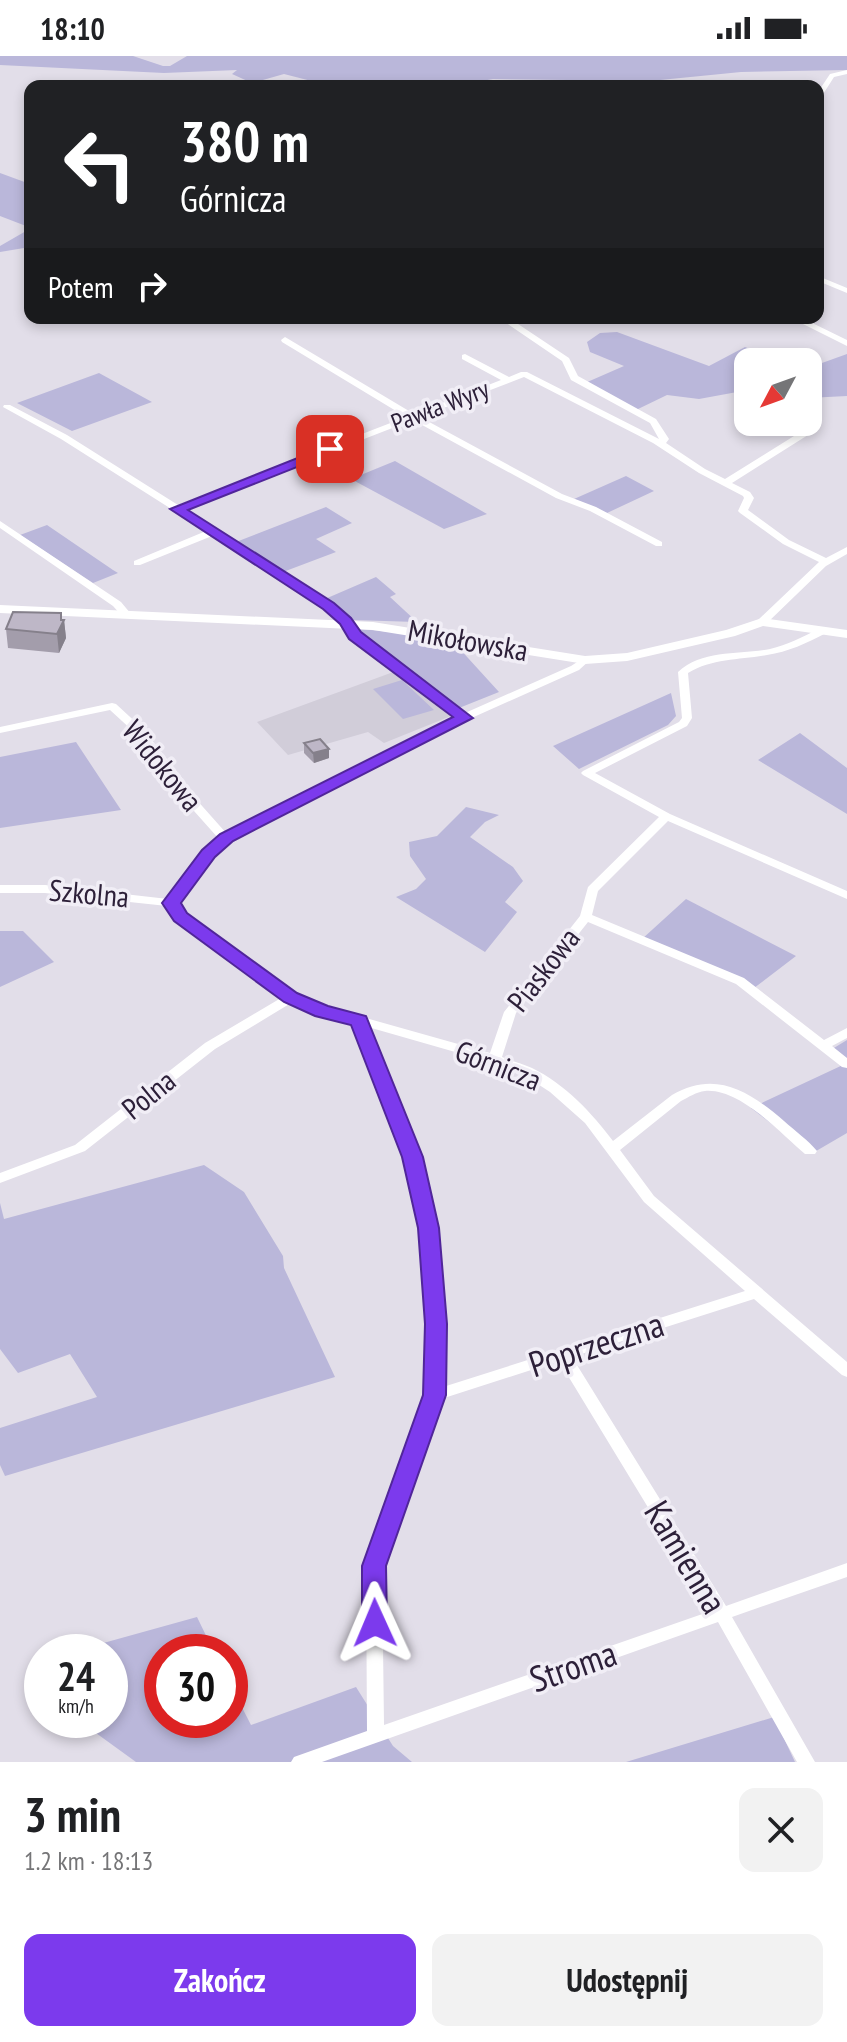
<!DOCTYPE html>
<html lang="pl">
<head>
<meta charset="utf-8">
<style>
	:root { --surface:#fff; --page:#f2f2f2; --text:#202124; --muted:#757577; --accent:#7c3aed }
	body { margin:0; font-family:"PT Sans Narrow",sans-serif; background:var(--page); color:var(--text); height:100vh; display:flex; flex-direction:column; font-size:30px; white-space:nowrap }
	* { box-sizing:border-box; margin:0 }
	p { font-size:26px; color:var(--muted) }
	.icon { flex:none; width:44px; height:44px; fill:none; stroke:currentColor; stroke-width:2; stroke-linecap:round; stroke-linejoin:round }
	.map { position:relative; height:1706px; overflow:hidden }
	.drawer { display:flex; flex-direction:column; background:var(--surface); flex:1 }
	.drawer>* { flex:none }
	.top-card { position:absolute; left:24px; top:24px; width:800px; height:244px; border-radius:16px; box-shadow:0 4px 12px #0003; background:#202124; color:#fff; overflow:hidden }
	.needle { width:52px; rotate:229deg }
	.fabs { position:absolute; left:734px; top:292px; display:grid; gap:16px }
	.fabs a { display:grid; place-items:center; width:88px; height:88px; border-radius:16px; background:var(--surface); box-shadow:0 4px 12px #0003; font-size:40px }
	.speed { position:absolute; left:24px; top:1578px; display:flex; gap:16px; font-size:40px; font-weight:700; text-align:center }
	.speed>* { display:grid; place-content:center; width:104px; height:104px; border-radius:50%; background:var(--surface); box-shadow:0 4px 12px #0003; line-height:1 }
	.speed small { font-size:20px; font-weight:400 }
	.speed .limit { border:12px solid #d22; background:#fff; color:#111 }
	.pin { position:absolute; display:grid; place-items:center; width:68px; height:68px; color:#fff; margin:-34px; border-radius:16px; box-shadow:0 4px 12px #0006 }
	.me { position:absolute; width:88px; margin:-44px; rotate:359deg; stroke-linejoin:round; filter:drop-shadow(0 0 6px #0008) }
	.turn { display:flex; align-items:center; gap:28px; height:168px; padding:0 24px; font-size:36px }
	.turn .icon { width:104px; height:104px; stroke-width:2.5 }
	.turn b { display:block; font-size:56px; line-height:68px }
	.then { display:flex; align-items:center; height:76px; padding:0 24px; background:#0003; gap:16px; font-size:30px }
	.round { display:grid; place-items:center; flex:none; width:84px; height:84px; border-radius:16px; background:var(--page) }
	.summary { display:flex; align-items:center; justify-content:space-between; height:136px; padding:0 24px }
	h1 { font-size:48px; font-weight:700; line-height:60px }
	.button { display:flex; gap:16px; margin-top:auto; padding:16px 24px }
	.button a { flex:1; height:92px; border-radius:16px; background:var(--accent); color:#fff; font-size:32px; font-weight:700; line-height:92px; text-align:center }
	.button a+a { background:var(--page); color:var(--text) }
	.status { display:flex; justify-content:space-between; align-items:center; height:56px; padding:0 40px; background:var(--surface); direction:ltr }
	.status svg { height:22px; fill:currentColor }
	.map>svg:first-child { display:block }
	.built { fill:#d1cdd9 }
	.green { fill:#bab7da }
	.lines { fill:none; stroke-linecap:round; stroke-linejoin:round }
	.minor { fill:#fff; fill-rule:evenodd }
	.tertiary { fill:#fff; fill-rule:evenodd }
	.wall { fill:#a39dab }
	.shaded-wall { fill:#85808b }
	.building { fill:#beb7c7; stroke:#85808b; stroke-width:2 }
	.route { fill:#7c3aed; stroke:#51269a; stroke-width:2 }
	.labels { text-anchor:middle; stroke-width:7; stroke-linejoin:round; paint-order:stroke }
	.far-street-label { font-size:26px; fill:#2d2039; stroke:#f1eef6 }
	.street-label { font-size:30px; fill:#2d2039; stroke:#f1eef6 }
	.near-street-label { font-size:36px; fill:#2d2039; stroke:#f1eef6 }
</style>
</head>
<body>
<div class="status"><b>18:10</b><svg viewBox="0 0 49 12"><path d="M0 12V9h3v3zM5 12V6h3v6zM10 12V3h3v9zM15 12V0h3v12zM26 1h20v11H26zM47 4h2v5h-2z"/></svg></div>
<div class="map">
<svg width="847" height="1706" viewBox="0 0 847 1706">
	<rect width="100%" height="100%" fill="#e2dee9"/>
	<!-- built -->
	<path class="built" d="M396,615L451,660L384,687L368,676L288,699L257,666Z"/>
	<!-- green -->
	<path class="green" d="M0,0H133L163,10H170L187,0H847V14L741,16L650,25L493,23L453,30H331L284,18L252,27L232,18L237,14L164,17L0,9Z
		M0,117L30,128V191L0,196V190L26,175V170L0,160Z
		M617,276L709,310L745,291L785,306H748V334L699,343L667,339L636,354L585,327L624,310L590,296L587,286L600,277Z
		M847,298V340L808,342V312Z
		M99,317L152,346L72,375L17,347Z
		M395,405L487,458L444,473L351,423Z
		M626,420L654,435L607,457L574,443Z
		M326,451L352,467L316,483L336,496L283,516L236,486Z
		M47,469L113,514L118,517L93,527L20,479Z
		M376,521L396,538L390,541L417,566L352,564L325,543Z
		M361,573L411,578L458,591L499,636L459,652L356,575Z
		M402,624L434,654L403,663L373,633Z
		M671,637L676,660L668,669L579,713L553,690Z
		M800,677L847,712V758L758,704Z
		M76,686L121,754L0,772V701Z
		M466,751L499,759L485,766L470,781L513,811L523,825L505,846L517,856L485,896L396,841L416,833L426,823L410,800L409,786L437,780Z
		M686,843L796,900L754,932L642,883Z
		M0,875H23L54,906L0,931Z
		M847,984V1077L811,1098L751,1052L845,1008L829,995Z
		M204,1109L244,1136L283,1200L284,1212L335,1321L5,1420L0,1409V1372L97,1341L70,1298L18,1317L0,1293V1147L4,1163Z
		M197,1561L214,1596H162V1664H230V1628L251,1669L356,1631L393,1690L412,1706H136L78,1664H110V1596H71Z
		M774,1661L795,1706H626Z"/>
	<g class="lines">
		<!-- minor -->
		<path class="minor" d="M847,14V18L834,21L820,43L818,44V36L830,18Z
			M818,220L847,232V237L818,225Z
			M499,262H509L569,302L578,320L656,363L669,383L666,387L705,413L725,423L802,375H808V379L732,427L750,436L754,442L748,454L789,484L826,502L847,491V498L826,510L766,568H758V564L819,506L783,488L740,457L738,455L744,442L743,440L699,417L653,387L524,321L420,361L562,438L596,451L662,486V490H656L590,455L556,442L413,364L184,453L318,538L345,558L359,577L465,657L571,610L585,601L590,604L579,614L418,686L242,777L212,799L177,847L184,858L294,939L309,946L490,997L504,956L580,860L588,831L659,761L583,719L581,717L583,715L679,666L682,662L678,616C703,593 740,599 770,593C787,589 803,581 818,573H826L827,575L826,577C807,587 788,596 767,599C740,604 713,602 688,617L692,662L687,670L595,717L670,758L847,835V843L668,765L598,835L592,859L744,922L824,984L847,972V982L832,990L847,1002V1012L842,1011L736,928L588,866L516,957L502,1001C512,1005 523,1008 532,1012C565,1028 592,1057 613,1085L672,1039C716,1013 750,1036 784,1065C795,1075 808,1084 817,1095L815,1098H805C780,1077 740,1032 705,1035C696,1036 689,1041 681,1045L620,1094L654,1140L847,1306V1321L842,1319L754,1243L572,1301L726,1550L847,1507V1521L732,1561L815,1706H797L718,1566L322,1706H291L294,1701L367,1675L366,1510L428,1339L429,1268L422,1172L406,1101L354,967L291,947L215,993L85,1095L0,1127V1117L75,1089L205,987L281,942L176,864L167,850L45,837H0V829H45L168,843L204,795L219,783L186,746L173,725L134,676L110,654L0,677V671L112,647L116,648L142,672L182,722L195,742L227,778L410,682L457,661L351,581L337,562L310,542L212,480L140,509H134V505L206,475L61,383L3,351L4,349H10L67,379L178,449L406,361L282,286L281,284L285,281L414,358L501,324L462,303V299L465,298L509,321L521,316H527L659,383L650,367L571,324L562,305ZM368,971L490,1006L524,1019L550,1036L585,1067L644,1146L745,1235L443,1331V1268L436,1172L420,1101ZM559,1305L711,1555L384,1669L382,1510L441,1343Z
			M791,262H802L847,284V290Z
			M0,465L121,546L131,558L130,560H122L113,550L0,472Z"/>
		<!-- tertiary -->
		<path class="tertiary" d="M0,549L373,566L585,600L627,597L726,574L762,562L847,574V582L763,570L735,580L627,605L585,608L373,574L0,557Z"/>
	</g>
	<!-- wall -->
	<path class="wall" d="M62,564H64L66,582L59,597L8,592L6,573Z
		M304,687L329,702L314,707L304,697Z"/>
	<!-- shaded-wall -->
	<path class="shaded-wall" d="M64,564L66,582L59,597L57,578Z
		M329,693V702L314,707L313,697Z"/>
	<!-- building -->
	<path class="building" d="M13,556L61,557V564H64L57,578L6,573Z
		M320,683L329,693L313,697L304,687Z"/>
	<!-- route -->
	<path class="route" d="M330,389L337,393L335,396L188,454L334,547L351,562L361,576L473,662L233,785L215,801L181,847L187,857L297,937L328,950L366,960L423,1101L439,1172L447,1268L446,1339L386,1510L387,1567L383,1574L375,1577L366,1574L362,1567V1510L423,1339L425,1268L418,1172L402,1101L351,969L315,960L284,946L174,865L162,847L202,794L220,778L453,661L349,583L340,568L323,553L170,453Z"/>
	<g class="labels">
		<!-- far-street labels -->
		<g class="far-street-label">
			<text transform="translate(440 350) rotate(-21)" y="9">Pawła Wyry</text>
		</g>
		<!-- street labels -->
		<g class="street-label">
			<text transform="translate(468 585) rotate(10)" y="10">Mikołowska</text>
			<text transform="translate(162 710) rotate(51)" y="10">Widokowa</text>
			<text transform="translate(89 838) rotate(5)" y="10">Szkolna</text>
			<text transform="translate(544 914) rotate(-52)" y="10">Piaskowa</text>
			<text transform="translate(498 1010) rotate(21)" y="10">Górnicza</text>
			<text transform="translate(149 1039) rotate(-39)" y="10">Polna</text>
		</g>
		<!-- near-street labels -->
		<g class="near-street-label">
			<text transform="translate(596 1288) rotate(-18)" y="13">Poprzeczna</text>
			<text transform="translate(686 1501) rotate(59)" y="13">Kamienna</text>
			<text transform="translate(573 1610) rotate(-19)" y="13">Stroma</text>
		</g>
	</g>
</svg>
<div class="fabs">
<a><svg class="needle" viewBox="-14 -14 28 28"><path d="M0-13l5 13h-10z" fill="#e53935"/><path d="M0 13l5-13h-10z" fill="#757577"/></svg></a>
</div>
<div class="speed"><div>24<small>km/h</small></div><div class="limit">30</div></div>
<div class="pin" style="left:330px;top:393px;background:#d93025"><svg class="icon" aria-label="arrive" viewBox="0 0 24 24"><path d="M6 21V4h12l-3 4 3 4H6"/></svg></div>
<svg class="me" style="left:375px;top:1567px" viewBox="-20 -20 40 40"><path d="M0-17L14 15 0 8-14 15z" fill="#7c3aed" stroke="#fff" stroke-width="4"/></svg>
<div class="top-card">
<div class="turn"><svg class="icon" aria-label="left" viewBox="0 0 24 24"><path d="M17 20v-9H6M10 6l-5 5 5 5"/></svg><div><b>380 m</b>Górnicza</div></div>
<div class="then">Potem<svg class="icon" aria-label="right" viewBox="0 0 24 24"><path d="M7 20v-9h11M14 6l5 5-5 5"/></svg></div>
</div>
</div>
<section class="drawer">
<div class="summary"><div><h1>3 min</h1><p>1.2 km · 18:13</p></div><a class="round"><svg class="icon" aria-label="close" viewBox="0 0 24 24"><path d="M6 6l12 12M18 6L6 18"/></svg></a></div>
<div class="button"><a>Zakończ</a><a>Udostępnij</a></div>
</section>
</body>
</html>
